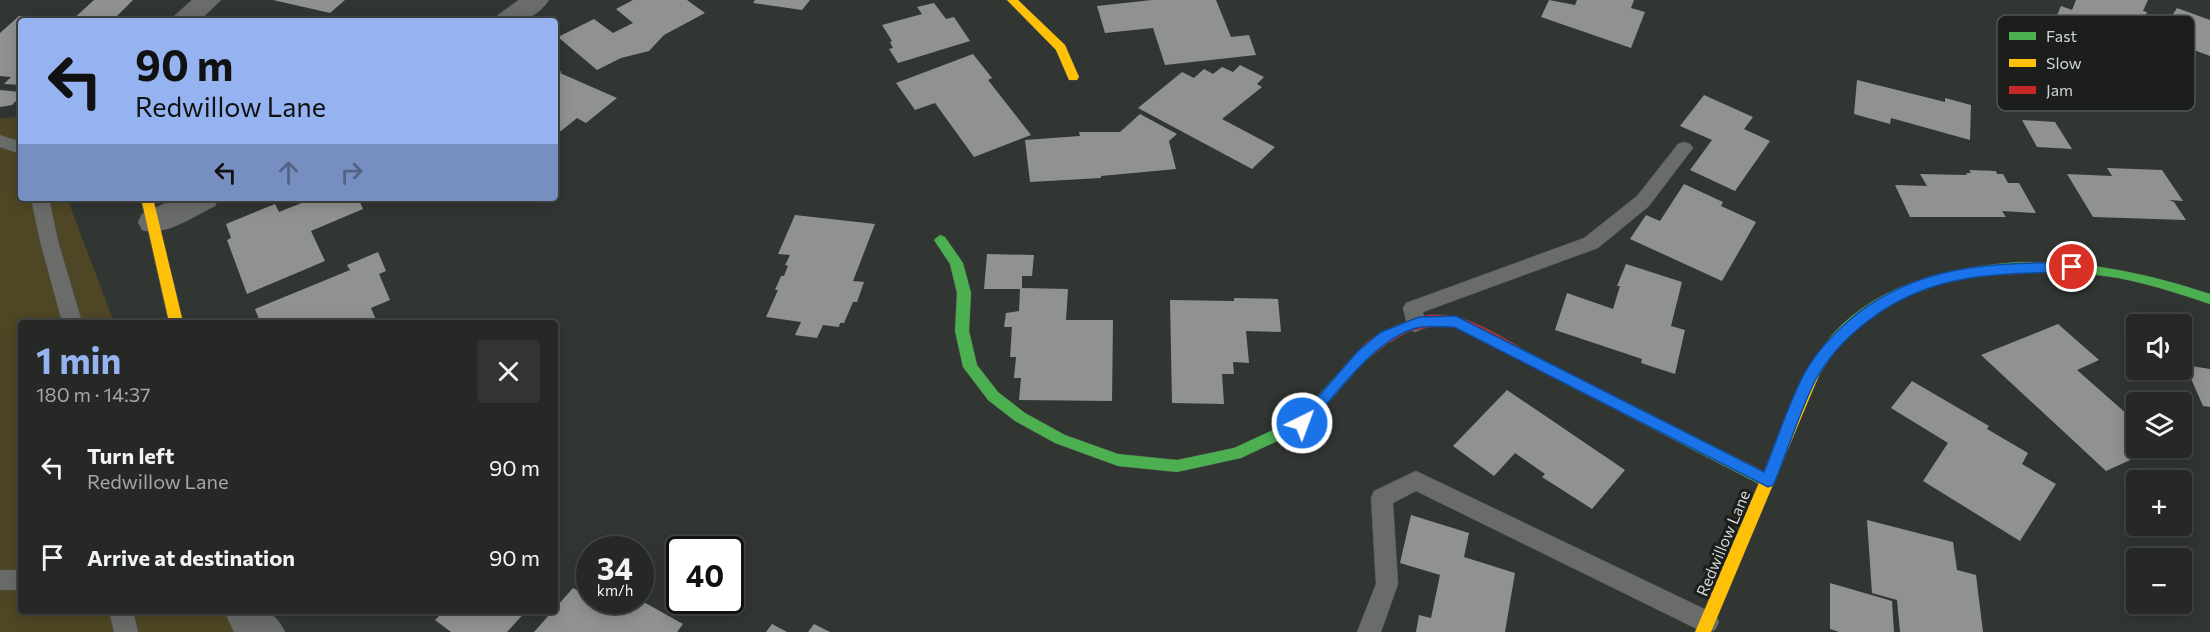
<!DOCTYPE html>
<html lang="en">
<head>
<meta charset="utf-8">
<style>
	:root { --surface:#262826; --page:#323432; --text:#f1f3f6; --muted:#a4a6a7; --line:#424443; --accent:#95b2f1 }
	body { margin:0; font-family:Commissioner,sans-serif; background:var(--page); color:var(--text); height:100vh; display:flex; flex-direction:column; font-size:22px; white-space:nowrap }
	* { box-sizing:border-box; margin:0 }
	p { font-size:20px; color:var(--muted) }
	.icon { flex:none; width:33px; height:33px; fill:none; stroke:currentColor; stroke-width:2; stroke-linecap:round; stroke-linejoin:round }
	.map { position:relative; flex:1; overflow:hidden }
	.side { position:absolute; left:18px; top:320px; width:540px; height:294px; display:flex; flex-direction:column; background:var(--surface); border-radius:6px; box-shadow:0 3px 15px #0003,0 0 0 2px var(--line) }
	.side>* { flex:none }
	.banner { position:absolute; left:18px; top:18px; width:540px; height:183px; border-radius:6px; box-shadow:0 3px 15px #0003,0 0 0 2px var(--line); background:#95b2f1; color:#111; overflow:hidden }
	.tools { position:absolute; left:2126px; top:314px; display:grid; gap:12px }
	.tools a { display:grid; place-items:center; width:66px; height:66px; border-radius:6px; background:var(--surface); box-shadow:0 3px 15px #0003,0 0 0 2px var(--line); font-size:30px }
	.speed { position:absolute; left:576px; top:536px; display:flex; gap:12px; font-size:30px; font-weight:700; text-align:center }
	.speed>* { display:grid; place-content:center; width:78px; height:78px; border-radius:50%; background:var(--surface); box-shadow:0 3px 15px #0003,0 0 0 2px var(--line); line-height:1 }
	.speed small { font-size:15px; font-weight:400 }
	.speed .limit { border:3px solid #111; border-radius:9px; background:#fff; color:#111 }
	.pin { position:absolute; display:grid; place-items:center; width:51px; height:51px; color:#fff; margin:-26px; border:3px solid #fff; border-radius:50%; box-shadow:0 2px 6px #0007 }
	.me { position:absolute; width:66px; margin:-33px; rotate:42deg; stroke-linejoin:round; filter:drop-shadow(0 0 4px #0008) }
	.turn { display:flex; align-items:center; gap:21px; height:126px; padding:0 18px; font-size:27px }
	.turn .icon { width:78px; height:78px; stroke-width:2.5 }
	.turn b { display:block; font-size:42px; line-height:51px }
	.lanes { display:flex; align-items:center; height:57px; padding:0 18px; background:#0003; justify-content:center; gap:30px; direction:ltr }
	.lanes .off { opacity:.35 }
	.round { display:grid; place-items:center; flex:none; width:63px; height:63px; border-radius:6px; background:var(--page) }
	.headline { display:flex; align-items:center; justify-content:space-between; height:102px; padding:0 18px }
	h1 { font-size:36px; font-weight:700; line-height:45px; color:var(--accent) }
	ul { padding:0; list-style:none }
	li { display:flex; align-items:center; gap:18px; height:90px; padding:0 18px }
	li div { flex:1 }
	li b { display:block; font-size:22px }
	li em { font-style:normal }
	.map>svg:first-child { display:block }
	.green { fill:#4e4624 }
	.building { fill:#909290 }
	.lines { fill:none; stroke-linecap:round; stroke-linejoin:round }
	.lane-casing { stroke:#4f5250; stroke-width:1 }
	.street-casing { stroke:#4f5250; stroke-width:1 }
	.fast-casing { stroke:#4f5250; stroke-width:1 }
	.slow-casing { stroke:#4f5250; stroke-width:1 }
	.jam-casing { stroke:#4f5250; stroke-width:1 }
	.lane { fill:#6a6c6a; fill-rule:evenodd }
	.street { fill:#6a6c6a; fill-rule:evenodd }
	.fast { fill:#4caf50; fill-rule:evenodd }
	.slow { fill:#ffc107; fill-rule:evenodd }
	.jam { fill:#c62828; fill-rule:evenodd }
	.route { fill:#1a73e8; stroke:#114b97; stroke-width:1.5 }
	.labels { text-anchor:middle; stroke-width:6; stroke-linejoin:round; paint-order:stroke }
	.street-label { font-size:16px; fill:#d3d7d4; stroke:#1b1e1b }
	.key { fill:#1b1e1b; stroke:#525652; stroke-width:1.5 }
	.key-label { font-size:16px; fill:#d3d7d4 }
</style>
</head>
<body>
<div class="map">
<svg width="2210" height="632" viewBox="0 0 2210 632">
	<rect width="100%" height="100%" fill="#323633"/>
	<!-- green -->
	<path class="green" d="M21,116V198H67L114,322H21V610L222,611L238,632H0V119Z"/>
	<!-- building -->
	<path class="building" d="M94,0H133L112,21H71Z
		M273,0H345L330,13Z
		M633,0H687L705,13L664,35L649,51L621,58L597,70L558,37L594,19L613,33L633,23L616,9Z
		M755,0H810L802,10L753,3Z
		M1152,0H1216L1231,37L1249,35L1256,55L1165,65L1153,28L1105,33L1097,6Z
		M1549,0L1575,5L1577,0H1634L1631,8L1645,12L1631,48L1541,17Z
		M2076,0H2148L2143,11L2147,12L2138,35L2134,34L2129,47L2084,33L2080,29L2055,20L2061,6L2072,10Z
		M934,3L946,19L954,17L970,41L898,63L889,49L893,48L890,42L892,41L882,25L922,14L917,7Z
		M2177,8L2210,20V56L2191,49L2187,55L2155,43Z
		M19,16L56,21H21V85L4,84L11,77L0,76V33Z
		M973,54L992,78L988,80L1031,135L974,157L935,103L915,110L896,83Z
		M1240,65L1264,77L1257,84L1262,87L1222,119L1275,147L1252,169L1138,108L1182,72L1194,78L1204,69L1213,74L1222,67L1233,72Z
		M555,69L562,72L560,73L617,98L586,123L577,118L561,131L555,129Z
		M1857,80L1945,102V98L1971,105L1970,140L1891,118L1890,124L1854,114Z
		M0,90L21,92V96L12,105L0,107Z
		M1704,95L1753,117L1744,129L1770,141L1735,191L1690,170L1712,140L1680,126Z
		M1140,114L1177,134L1169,141L1176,169L1101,176V178L1030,182L1025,140L1080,136L1079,132H1120Z
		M2022,120L2055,122L2072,149L2037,147Z
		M2107,168L2162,170L2183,201L2169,200L2174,202L2186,220L2093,217L2067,174L2112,176Z
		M1969,170L1996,171L1997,174H2003L2008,183H2019L2036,213L2002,211L2006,217H1910L1895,185L1927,186L1920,174L1967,175L1966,173H1971Z
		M1684,184L1723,202L1721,206L1756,222L1722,281L1630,239L1646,215L1660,221Z
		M314,198H358L363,209L311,231L325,261L247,294L227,240L231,238L226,224L275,204L279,212Z
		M795,215L875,224L853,281L864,282L857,302H853L844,323H840L839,327L823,325L817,338L795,335L801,322L766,317L778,290H775L781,276H784L788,266L785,265L790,255L778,254Z
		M378,252L386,271L379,274L390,300L371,308L377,322H260L255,309L350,270L347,265Z
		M987,254L1034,255L1032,276H1022V288L1068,289L1066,320H1113L1112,401L1019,400L1021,378H1014L1016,357H1010L1012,327H1004L1006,313L1019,311L1020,289H984Z
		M1626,264L1682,282L1671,326L1685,330L1675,374L1641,363L1642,359L1555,330L1567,293L1613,309L1620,286H1617Z
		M1234,298L1278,299L1281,332L1246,331L1249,363L1233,362L1234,374H1222L1224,404L1172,403L1170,300L1234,301Z
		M2058,324L2099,360L2077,370L2136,422V447H2159L2106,471L1981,355Z
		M2185,365L2210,369V407L2203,406Z
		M1912,381L1989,426L1987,429L2028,453L2022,464L2056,484L2020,541L1923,481L1948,443L1891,408Z
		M1507,390L1625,470L1592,509L1542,477L1545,474L1515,453L1494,476L1453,446Z
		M1411,515L1469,533L1464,557L1515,573L1505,632H1416L1419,615L1431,618L1440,575L1400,563Z
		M1867,520L1953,542L1957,570L1976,575L1983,632H1900L1897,600L1872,593Z
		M1830,583L1892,601L1894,632H1839L1830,629Z
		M573,588L590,597V600H640L683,624L677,632H534Z
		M445,610H527L507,632H451L435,620Z
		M772,624L787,632H766Z
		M814,624L830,632H808Z"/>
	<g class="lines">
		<!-- lane casing -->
		<g class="lane-casing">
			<path id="lane" d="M0,135L21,142V154L0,147Z
				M1684,142L1690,144L1693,148L1649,206L1598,248L1423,312L1425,324L1422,329L1415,332L1408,329L1403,308L1406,303L1584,238L1637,196L1678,144Z
				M31,198H49L58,241L82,322H62L40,241Z
				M1416,471L1715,614L1719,622L1715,630L1709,632L1699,630L1416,491L1393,503L1398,584L1381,632H1357L1376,584L1371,498L1374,491Z
				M0,570H21V590H0Z
				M109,610H133L138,632H114Z"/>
		</g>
		<!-- street casing -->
		<g class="street-casing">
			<path id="street" d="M192,0H221L199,21H169Z
				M519,0H549C534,22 517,21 494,21L498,15Z
				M177,198H219L215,206C194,216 165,237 142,230L138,222L142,214Z
				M224,610C252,610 272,603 285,632H234Z"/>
		</g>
		<!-- fast casing -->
		<g class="fast-casing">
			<path id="fast" d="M940,235L945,237L963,263L971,293L969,331L977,365L998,392L1025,413L1065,435L1118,454L1177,460L1234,448L1297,419L1357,352H1367L1369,356L1307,427L1241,458L1177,472L1118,466L1055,443L1015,421L988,400L963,367L955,331L957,293L950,264L934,240Z
				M2020,262C2093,262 2141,272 2210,294V304C2180,294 2150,284 2118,278C2025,263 1914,268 1845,340C1834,351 1826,364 1818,377H1808L1806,373L1808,369C1816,358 1823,346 1832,335C1881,281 1951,267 2020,262Z
				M1513,345L1773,476L1775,481L1773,486L1768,487L1763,486L1508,354L1506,350L1508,346Z"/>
		</g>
		<!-- slow casing -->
		<g class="slow-casing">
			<path id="slow" d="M1007,0H1018L1065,45L1079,77L1077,80H1069L1056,50Z
				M141,198H153L183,322H169Z
				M1813,367L1818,369L1820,373L1711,632H1695L1806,373L1808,369Z"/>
		</g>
		<!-- jam casing -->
		<g class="jam-casing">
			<path id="jam" d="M1429,315C1464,313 1489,330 1518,346L1520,350L1518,354L1513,355L1463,329L1442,325L1409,331L1387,344L1367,360H1357L1355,356C1367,334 1406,320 1429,315Z"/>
		</g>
		<!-- lane -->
		<use href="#lane" class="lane"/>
		<!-- street -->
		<use href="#street" class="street"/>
		<!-- fast -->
		<use href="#fast" class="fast"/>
		<!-- slow -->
		<use href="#slow" class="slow"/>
		<!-- jam -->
		<use href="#jam" class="jam"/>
	</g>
	<!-- route -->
	<path class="route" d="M2072,262L2078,267L2072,272C1995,274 1931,272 1868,321C1847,337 1829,356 1816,379C1801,408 1788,450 1775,481L1773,485L1768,487L1454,327C1443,327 1432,326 1421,327C1377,335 1336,395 1307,427H1297L1295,423L1358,351L1381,332L1419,317L1456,316L1764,472C1777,440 1788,405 1804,374C1817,350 1837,330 1858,313C1924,263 1993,264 2072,262Z"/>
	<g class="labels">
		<!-- street labels -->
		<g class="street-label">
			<text transform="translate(1723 543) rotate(-67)" y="6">Redwillow Lane</text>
		</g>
	</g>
	<!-- legend -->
	<rect x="1997" y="15" width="198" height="96" rx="9" class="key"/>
	<rect x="2009" y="32" width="27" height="8" fill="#4caf50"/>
	<rect x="2009" y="59" width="27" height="8" fill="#ffc107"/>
	<rect x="2009" y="86" width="27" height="8" fill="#c62828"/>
	<g class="key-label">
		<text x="2046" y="42">Fast</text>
		<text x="2046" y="69">Slow</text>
		<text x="2046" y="96">Jam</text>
	</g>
</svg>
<div class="tools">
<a><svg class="icon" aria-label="sound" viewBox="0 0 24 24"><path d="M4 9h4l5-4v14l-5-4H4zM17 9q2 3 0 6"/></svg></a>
<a><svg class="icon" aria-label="layers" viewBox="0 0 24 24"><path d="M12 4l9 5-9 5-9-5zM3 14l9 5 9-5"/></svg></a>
<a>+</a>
<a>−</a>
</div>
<div class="speed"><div>34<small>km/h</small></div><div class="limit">40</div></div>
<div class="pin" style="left:2072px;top:267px;background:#d93025"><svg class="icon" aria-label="arrive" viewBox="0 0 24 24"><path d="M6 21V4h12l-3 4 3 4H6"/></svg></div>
<svg class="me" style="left:1302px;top:423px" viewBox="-20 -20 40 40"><circle r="17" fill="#1a73e8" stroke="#fff" stroke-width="3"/><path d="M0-11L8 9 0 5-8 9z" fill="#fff"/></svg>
<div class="banner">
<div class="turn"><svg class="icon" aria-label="left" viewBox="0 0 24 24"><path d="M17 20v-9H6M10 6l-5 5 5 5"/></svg><div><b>90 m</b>Redwillow Lane</div></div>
<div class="lanes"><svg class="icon" aria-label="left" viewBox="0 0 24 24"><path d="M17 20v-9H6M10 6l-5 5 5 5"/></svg><svg class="icon off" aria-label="ahead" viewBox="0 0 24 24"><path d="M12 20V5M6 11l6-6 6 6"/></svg><svg class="icon off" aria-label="right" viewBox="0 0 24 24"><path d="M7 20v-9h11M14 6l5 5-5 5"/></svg></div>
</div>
<section class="side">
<div class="headline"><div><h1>1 min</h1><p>180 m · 14:37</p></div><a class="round"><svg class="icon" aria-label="close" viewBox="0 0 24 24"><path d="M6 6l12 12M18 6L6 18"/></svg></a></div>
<ul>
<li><svg class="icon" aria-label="left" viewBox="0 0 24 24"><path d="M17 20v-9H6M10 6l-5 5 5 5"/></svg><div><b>Turn left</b><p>Redwillow Lane</p></div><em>90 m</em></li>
<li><svg class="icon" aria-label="arrive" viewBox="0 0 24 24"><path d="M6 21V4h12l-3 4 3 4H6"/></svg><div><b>Arrive at destination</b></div><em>90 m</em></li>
</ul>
</section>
</div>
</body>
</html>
